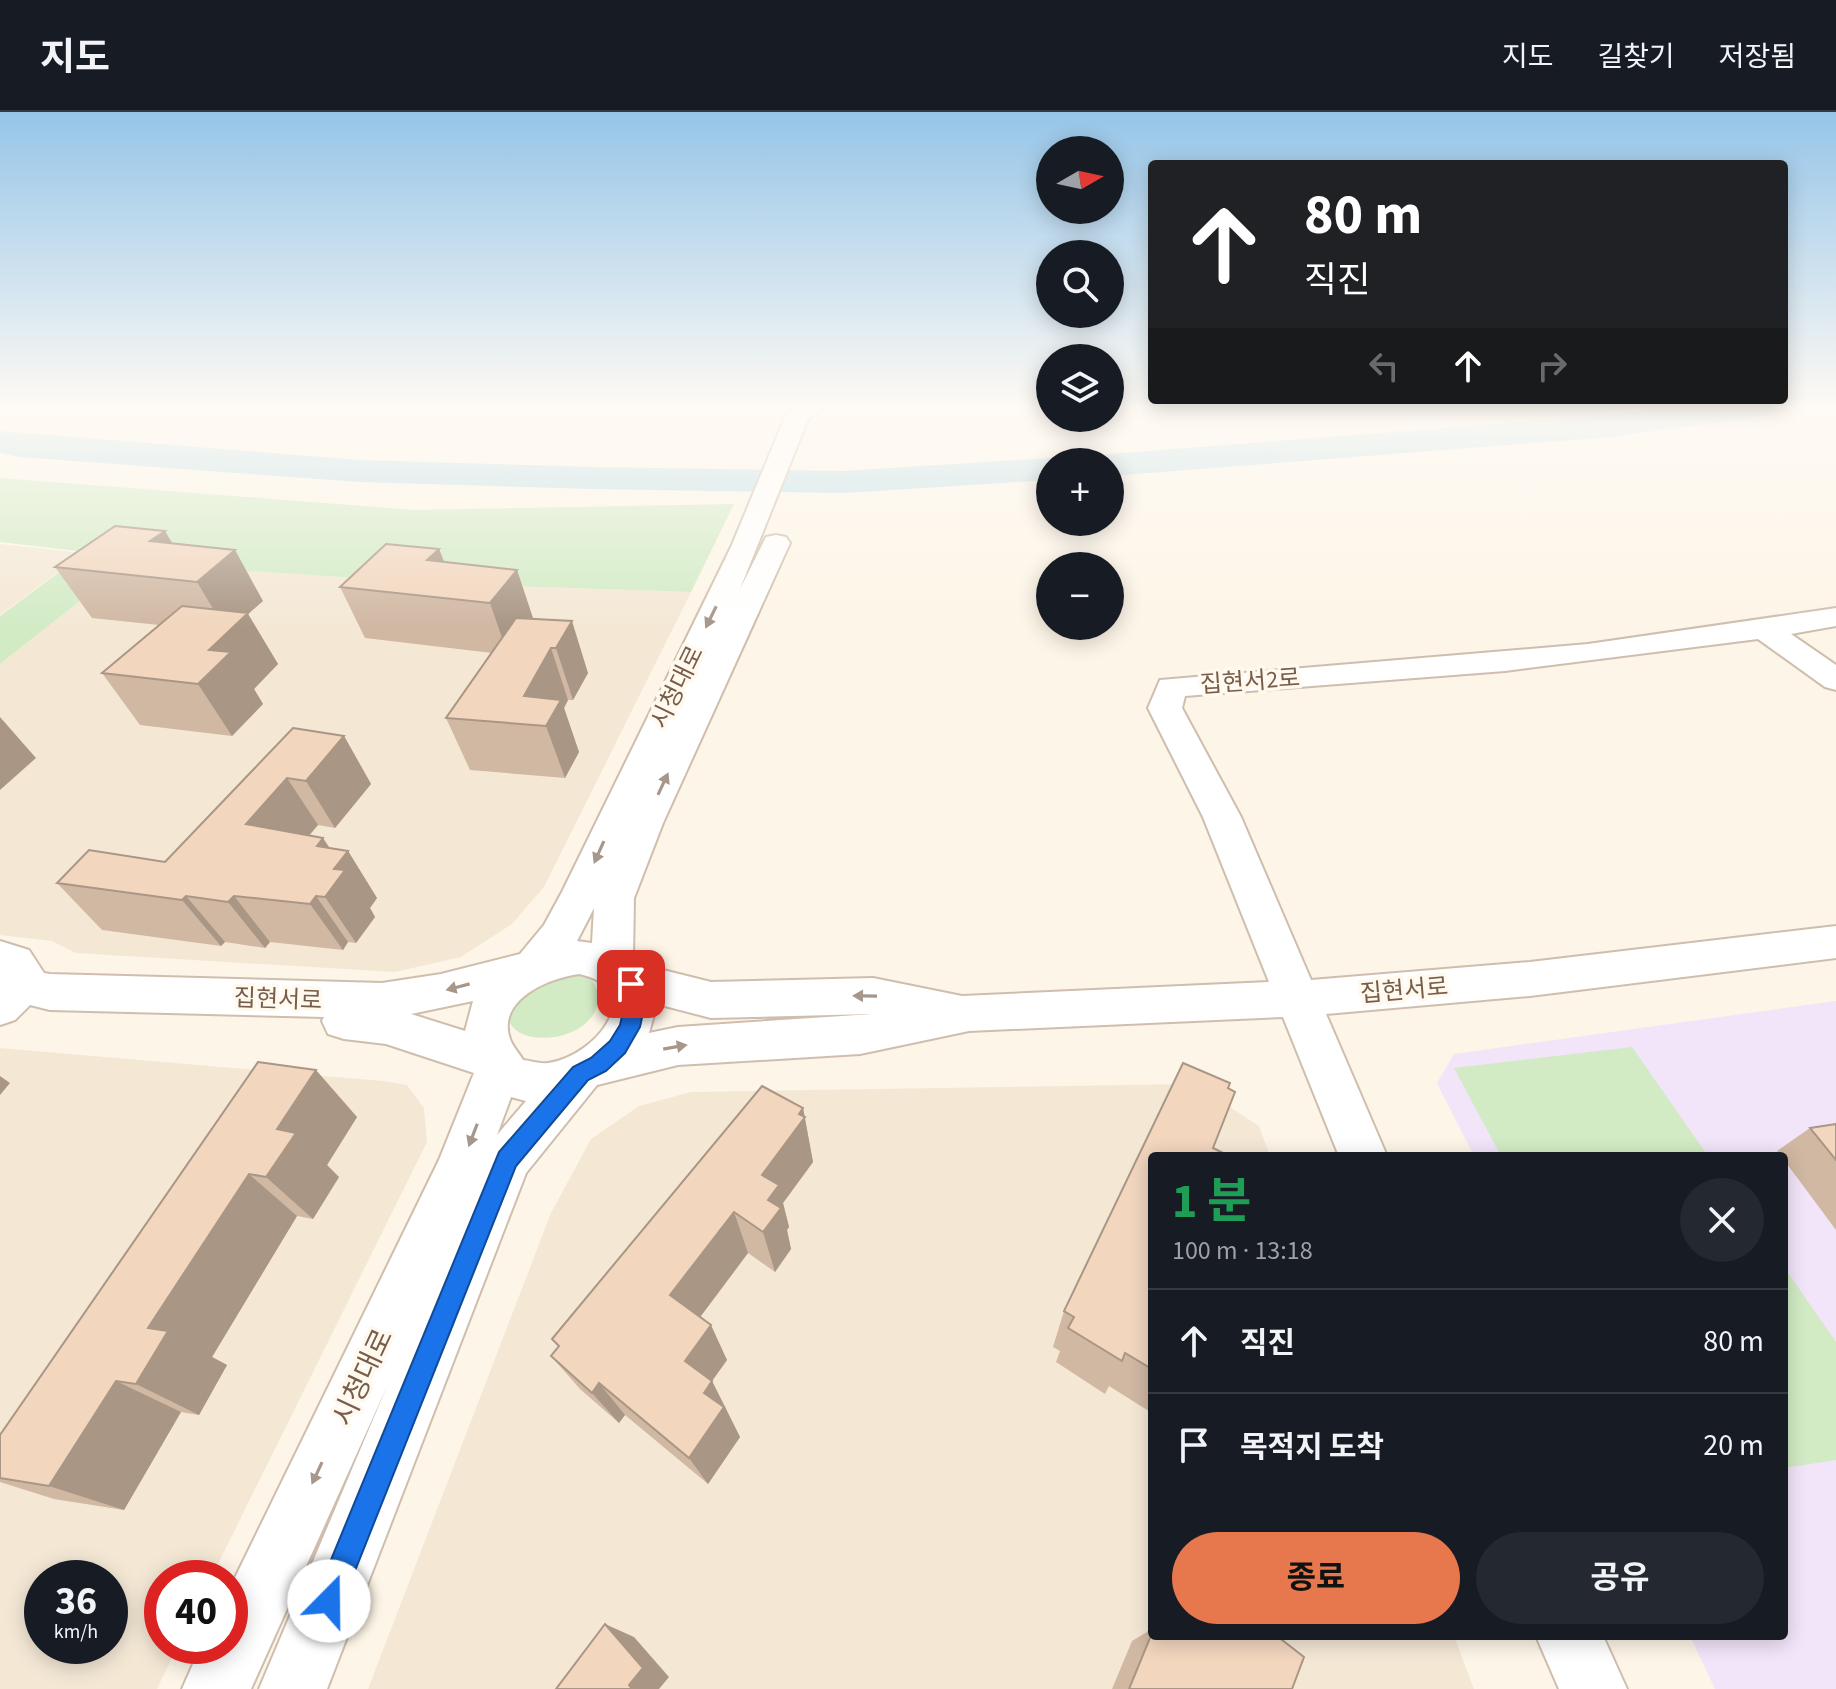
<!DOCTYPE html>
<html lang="ko">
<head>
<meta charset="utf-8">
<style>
	:root { --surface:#171b24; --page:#242831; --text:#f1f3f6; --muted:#9ea1a6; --line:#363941; --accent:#e7774c }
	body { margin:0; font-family:"Source Sans 3","Noto Sans KR",sans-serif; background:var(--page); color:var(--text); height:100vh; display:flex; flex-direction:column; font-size:30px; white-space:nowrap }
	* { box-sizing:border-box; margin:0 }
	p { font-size:26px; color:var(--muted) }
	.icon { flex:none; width:44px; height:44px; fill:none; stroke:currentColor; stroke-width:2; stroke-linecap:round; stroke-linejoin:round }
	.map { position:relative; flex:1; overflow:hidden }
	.drawer { position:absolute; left:1148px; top:1040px; width:640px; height:488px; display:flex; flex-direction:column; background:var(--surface); border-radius:8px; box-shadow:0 4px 20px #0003 }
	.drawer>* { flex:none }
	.banner { position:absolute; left:1148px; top:48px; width:640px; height:244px; border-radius:8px; box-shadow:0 4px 20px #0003; background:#202124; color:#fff; overflow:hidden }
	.needle { width:52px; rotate:81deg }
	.fabs { position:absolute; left:1036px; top:24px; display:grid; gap:16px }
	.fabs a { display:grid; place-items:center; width:88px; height:88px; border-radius:50%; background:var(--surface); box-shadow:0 4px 20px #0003; font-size:40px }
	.speed { position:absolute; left:24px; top:1448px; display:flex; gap:16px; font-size:40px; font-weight:700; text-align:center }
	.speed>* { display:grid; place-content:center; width:104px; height:104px; border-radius:50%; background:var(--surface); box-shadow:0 4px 20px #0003; line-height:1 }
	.speed small { font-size:20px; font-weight:400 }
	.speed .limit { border:12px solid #d22; background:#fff; color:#111 }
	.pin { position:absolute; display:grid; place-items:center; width:68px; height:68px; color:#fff; margin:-34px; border-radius:16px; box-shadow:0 4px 12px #0006 }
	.me { position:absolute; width:88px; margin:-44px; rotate:22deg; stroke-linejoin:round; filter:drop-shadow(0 0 6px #0008) }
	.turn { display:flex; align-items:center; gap:28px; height:168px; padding:0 24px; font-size:36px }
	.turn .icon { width:104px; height:104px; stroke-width:2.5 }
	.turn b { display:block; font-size:56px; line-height:68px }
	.lanes { display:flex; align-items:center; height:76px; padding:0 24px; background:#0003; justify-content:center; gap:40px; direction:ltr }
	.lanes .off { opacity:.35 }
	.round { display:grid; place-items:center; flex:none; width:84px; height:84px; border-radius:42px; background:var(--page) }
	.head { display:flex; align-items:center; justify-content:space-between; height:136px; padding:0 24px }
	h1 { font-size:48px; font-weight:700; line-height:60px; color:#1e9e55 }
	.button { display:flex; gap:16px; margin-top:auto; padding:16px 24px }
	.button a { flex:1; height:92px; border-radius:48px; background:var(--accent); color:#111; font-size:32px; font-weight:700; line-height:92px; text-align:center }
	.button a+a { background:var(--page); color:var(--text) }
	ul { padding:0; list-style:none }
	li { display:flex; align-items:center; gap:24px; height:104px; padding:0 24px; border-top:2px solid var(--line) }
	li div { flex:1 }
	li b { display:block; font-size:30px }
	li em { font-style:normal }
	header { display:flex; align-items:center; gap:48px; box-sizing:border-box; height:112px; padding:0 40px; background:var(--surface); border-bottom:2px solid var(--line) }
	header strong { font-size:38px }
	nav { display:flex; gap:44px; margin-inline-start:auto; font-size:28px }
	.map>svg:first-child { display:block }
	.residential { fill:#f4e8d5; fill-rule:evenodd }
	.education { fill:#f2e4f9 }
	.green { fill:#d2ebc5 }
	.water { fill:#bbdee7; stroke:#a1cdd9; stroke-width:2 }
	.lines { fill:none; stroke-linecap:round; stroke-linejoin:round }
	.river { fill:#bbdee7; fill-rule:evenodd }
	.minor-casing { stroke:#cfbead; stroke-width:4 }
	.minor { fill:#fff; fill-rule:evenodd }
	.wall { fill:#d0b8a3 }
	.shaded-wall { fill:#a99685 }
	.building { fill:#f2d6be; stroke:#a99685; stroke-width:2 }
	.oneway { fill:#a7968a }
	.route { fill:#1a73e8; stroke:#114b97; stroke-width:2 }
	.labels { text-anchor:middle; stroke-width:7; stroke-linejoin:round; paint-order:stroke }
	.street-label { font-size:24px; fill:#775d4b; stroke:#fff9ee }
	.near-street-label { font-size:28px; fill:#775d4b; stroke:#fff9ee }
</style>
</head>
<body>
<header>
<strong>지도</strong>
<nav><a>지도</a><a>길찾기</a><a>저장됨</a></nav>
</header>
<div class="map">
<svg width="1836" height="1577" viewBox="0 0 1836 1577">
	<rect width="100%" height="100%" fill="#fdf5e7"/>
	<!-- residential -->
	<path class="residential" d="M0,432L83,441L0,503Z
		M128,451L446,472L691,480L544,775L512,812L461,845L395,860L76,841L52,829L0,823V552Z
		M0,936L383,969L407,973L424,996L427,1030L211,1466H162V1534H178L157,1577H0ZM42,1466H110V1534H42Z
		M1194,972L1259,1014L1270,1044H1152V1524H1454L1474,1577H368L551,1101L591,1027L639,994L691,980Z"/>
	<!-- education -->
	<path class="education" d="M1836,889V1577H1715L1690,1524H1784V1044H1474L1437,971L1454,942Z"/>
	<!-- green -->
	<path class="green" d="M0,366L415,398L734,392L691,480L446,472L128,451L0,552V504L86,440L0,430Z
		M543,861C561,861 592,855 597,879C608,935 490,943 511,891C516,880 534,869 543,861Z
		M1632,935L1708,1044H1501L1454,956Z
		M1784,1155L1836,1230V1348L1784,1356Z"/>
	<!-- water -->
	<path class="water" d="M1694,298L1708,301L1706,307L1663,312L1644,309V304Z"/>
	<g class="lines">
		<!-- river -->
		<path class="river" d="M1677,295H1773L1768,302L1756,305L1611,325L1110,364V350H1093L1097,345L1110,342L1611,303Z
			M0,319L359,348L592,355L844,359L1050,346L1064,350H1050V368L844,381L592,377L359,370L20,345L0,341Z"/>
		<!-- minor casing -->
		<g class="minor-casing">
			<path id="minor" d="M796,295H825L808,307L740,477L766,425L776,423L786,425L790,431L663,711L634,786L633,846L639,852L711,870L873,866L962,884L1269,870L1203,705L1148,596L1160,568L1588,532L1836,496V514L1791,522L1836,553V578L1825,575L1758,527L1505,559L1185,584L1182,596L1241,705L1311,868L1530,850L1836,814V846L1530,884L1326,902L1387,1044H1339L1283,905L969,919L860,942L678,953L597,973L526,1061L327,1577H259L388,1272L251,1577H182L201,1534H230V1476L439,1048L474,961L386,932L344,927L328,922L322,909L324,905L50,898L30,893L15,908L0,913V829L29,838L44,861L50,862L382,871L441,862L520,842L544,813L562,780L731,435L786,303ZM594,796L592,831L577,829ZM579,862C650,877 595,945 548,951C540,952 531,949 523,948C519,941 513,935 510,927C496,887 550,866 579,862ZM473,889L465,919L411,902ZM657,892L711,906L872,902L678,915L649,921ZM511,985L526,989L497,1023Z
				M1536,1524H1603L1627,1577H1559Z"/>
		</g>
		<!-- minor -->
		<use href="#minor" class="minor"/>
	</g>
	<!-- wall -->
	<path class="wall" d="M173,432L263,489L248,502L278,552L254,577L263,592L232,624L140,613L102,561L159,513L92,506L55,455Z
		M439,437L444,450L517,458L533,507L588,561L573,588H568L564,596L579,640L565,666L470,658L446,606L492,541L365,526L340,475Z
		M344,624L371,672L335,716L318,713L309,723L330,736L348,739L377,786L370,796L375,805L356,831L348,830L343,838L270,830L265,836L225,830L221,834L102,818L57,771L165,750Z
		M258,950L357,1005L327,1053L339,1065L313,1107L297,1104L212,1245L227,1253L199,1303L181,1300L124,1398L54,1387L0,1370V1323Z
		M1183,951L1230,971L1228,976L1235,980L1213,1036L1229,1044H1152V1301L1109,1274L1105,1282L1056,1250L1060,1239L1053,1235L1064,1199Z
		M803,996L813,1050L783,1091L789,1115L787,1118L791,1137L775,1160L748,1141L700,1205L727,1248L712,1269L740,1325L708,1372L625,1303L619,1311L580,1277L551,1244L559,1235L552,1227Z
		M1836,1012V1118L1784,1048V1044H1781L1777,1039L1810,1016Z
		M1152,1509V1524L1292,1577H1112L1132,1529L1147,1520Z"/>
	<!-- shaded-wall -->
	<path class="shaded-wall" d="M165,419L195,469L150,429Z
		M439,437L459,487L427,448Z
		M235,438L263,489L248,502L278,552L254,577L263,592L232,624L198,572L209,538L227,520L197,470Z
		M517,458L534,509L508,543L490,491Z
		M572,509L588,561L573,588L556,536Z
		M551,536L568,588L564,596L579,640L565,666L546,614L524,584Z
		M0,605L36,646L0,678Z
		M344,624L371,672L335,716L306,669Z
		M287,666L318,713L279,759L246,712Z
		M323,726L339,750L348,739L377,786L370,796L375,805L356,831L325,785L317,734Z
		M186,784L225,830L221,834L182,788Z
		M234,784L270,830L265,836L228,790Z
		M316,784L348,830L343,838L310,792Z
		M316,958L357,1005L327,1053L339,1065L313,1107L266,1065L277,1017Z
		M0,964L10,971L0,983Z
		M803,996L813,1050L783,1091L789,1115L787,1118L791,1137L775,1160L763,1120L762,1063L799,1002Z
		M249,1062L297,1104L212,1245L227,1253L199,1303L136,1272L148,1216Z
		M734,1100L748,1141L689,1220L670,1183Z
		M711,1213L727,1248L712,1269L740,1325L708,1372L689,1346L685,1249Z
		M116,1269L181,1300L124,1398L49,1374Z
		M599,1271L625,1303L619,1311L592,1281Z
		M605,1512L634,1525L669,1565L659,1577H632L629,1573Z"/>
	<!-- building -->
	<path class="building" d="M115,414L165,419L150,429L235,438L197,470L55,455Z
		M386,432L439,437L427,448L517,458L490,491L340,475Z
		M182,494L248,501L209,538L231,540L198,572L102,561Z
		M516,506L572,509L556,536H551L524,584L561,588L546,614L446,606Z
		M293,616L344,624L306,669L287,666L246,712L323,726L317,734L348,739L334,757L345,758L325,785L316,784L310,792L234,784L228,790L186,784L182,788L57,771L89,738L165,750Z
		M258,950L316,958L277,1017L296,1021L266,1065L249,1062L148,1216L168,1219L136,1272L116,1269L49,1374L0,1366V1323Z
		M1183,951L1230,971L1228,976L1235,980L1213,1036L1229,1044H1152V1257L1125,1241L1122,1249L1068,1216L1074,1205L1064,1199Z
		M762,974L803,996L799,1002L805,1005L762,1063L779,1073L768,1088L781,1096L763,1120L734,1100L670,1183L711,1213L685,1249L712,1269L704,1281L724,1295L689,1346L599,1271L592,1281L551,1244L559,1234L552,1227Z
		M1836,1012V1048L1810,1016Z
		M605,1512L643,1556L629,1573L632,1577H556Z
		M1152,1521V1524H1277L1304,1545L1292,1577H1129Z"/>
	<!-- one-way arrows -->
	<defs><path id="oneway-solid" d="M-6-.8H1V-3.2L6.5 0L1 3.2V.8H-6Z" transform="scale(2)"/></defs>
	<g class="oneway">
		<use href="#oneway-solid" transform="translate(711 505) rotate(116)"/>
		<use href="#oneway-solid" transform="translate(663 672) rotate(-65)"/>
		<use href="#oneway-solid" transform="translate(599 740) rotate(114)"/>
		<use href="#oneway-solid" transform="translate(458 875) rotate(165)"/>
		<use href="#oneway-solid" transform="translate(865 884) rotate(-179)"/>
		<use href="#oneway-solid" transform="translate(675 935) rotate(-10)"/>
		<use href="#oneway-solid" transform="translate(473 1023) rotate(111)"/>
		<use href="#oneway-solid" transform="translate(317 1361) rotate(115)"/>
	</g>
	<!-- sky -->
	<linearGradient id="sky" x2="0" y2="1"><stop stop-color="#96c5e8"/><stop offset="0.57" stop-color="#fefaf4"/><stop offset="1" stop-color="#fefaf4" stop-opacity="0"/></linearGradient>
	<rect width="1836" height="516" fill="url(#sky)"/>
	<!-- route -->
	<path class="route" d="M631,864L638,867L645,891L640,915L625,941L606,959L588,968L516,1054L339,1499L329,1503L318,1499L314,1489L499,1040L573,955L591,946L610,929L620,913L625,891L621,872L624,867Z"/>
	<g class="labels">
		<!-- street labels -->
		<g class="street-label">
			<text transform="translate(1250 569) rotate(-4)" y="8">집현서2로</text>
			<text transform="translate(677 575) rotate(-64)" y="8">시청대로</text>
			<text transform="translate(1404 878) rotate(-5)" y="8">집현서로</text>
			<text transform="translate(278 887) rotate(2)" y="8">집현서로</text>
		</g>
		<!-- near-street labels -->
		<g class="near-street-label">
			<text transform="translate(362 1265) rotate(-65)" y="10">시청대로</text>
		</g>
	</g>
</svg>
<div class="fabs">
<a><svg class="needle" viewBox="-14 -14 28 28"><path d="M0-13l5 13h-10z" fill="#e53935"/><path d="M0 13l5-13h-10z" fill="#9ea1a6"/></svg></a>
<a><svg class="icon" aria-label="search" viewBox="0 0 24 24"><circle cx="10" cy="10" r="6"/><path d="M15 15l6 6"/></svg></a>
<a><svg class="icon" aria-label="layers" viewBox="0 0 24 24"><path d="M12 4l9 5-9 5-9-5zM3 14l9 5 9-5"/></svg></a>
<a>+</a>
<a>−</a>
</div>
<div class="speed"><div>36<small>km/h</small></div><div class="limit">40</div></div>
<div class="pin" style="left:631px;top:872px;background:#d93025"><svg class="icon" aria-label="arrive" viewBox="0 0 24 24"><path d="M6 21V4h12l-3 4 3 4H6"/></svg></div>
<svg class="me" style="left:329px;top:1489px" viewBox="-20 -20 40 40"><circle r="19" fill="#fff"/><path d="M0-13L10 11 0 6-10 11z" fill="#1a73e8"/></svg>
<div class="banner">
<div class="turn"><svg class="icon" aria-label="ahead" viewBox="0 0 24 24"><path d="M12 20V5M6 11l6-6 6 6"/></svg><div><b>80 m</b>직진</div></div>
<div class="lanes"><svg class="icon off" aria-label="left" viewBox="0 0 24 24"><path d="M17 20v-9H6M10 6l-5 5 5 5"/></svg><svg class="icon" aria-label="ahead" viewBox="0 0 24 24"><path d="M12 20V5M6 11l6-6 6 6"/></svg><svg class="icon off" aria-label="right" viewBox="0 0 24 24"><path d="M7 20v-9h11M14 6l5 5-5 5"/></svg></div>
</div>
<section class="drawer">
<div class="head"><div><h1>1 분</h1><p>100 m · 13:18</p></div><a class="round"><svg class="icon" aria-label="close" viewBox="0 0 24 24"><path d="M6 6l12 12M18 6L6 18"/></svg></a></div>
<ul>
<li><svg class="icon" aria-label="ahead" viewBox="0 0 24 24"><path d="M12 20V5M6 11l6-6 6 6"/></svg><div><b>직진</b></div><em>80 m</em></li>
<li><svg class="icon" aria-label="arrive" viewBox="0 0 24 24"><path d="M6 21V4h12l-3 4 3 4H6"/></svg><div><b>목적지 도착</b></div><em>20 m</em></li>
</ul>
<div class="button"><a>종료</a><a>공유</a></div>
</section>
</div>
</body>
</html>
